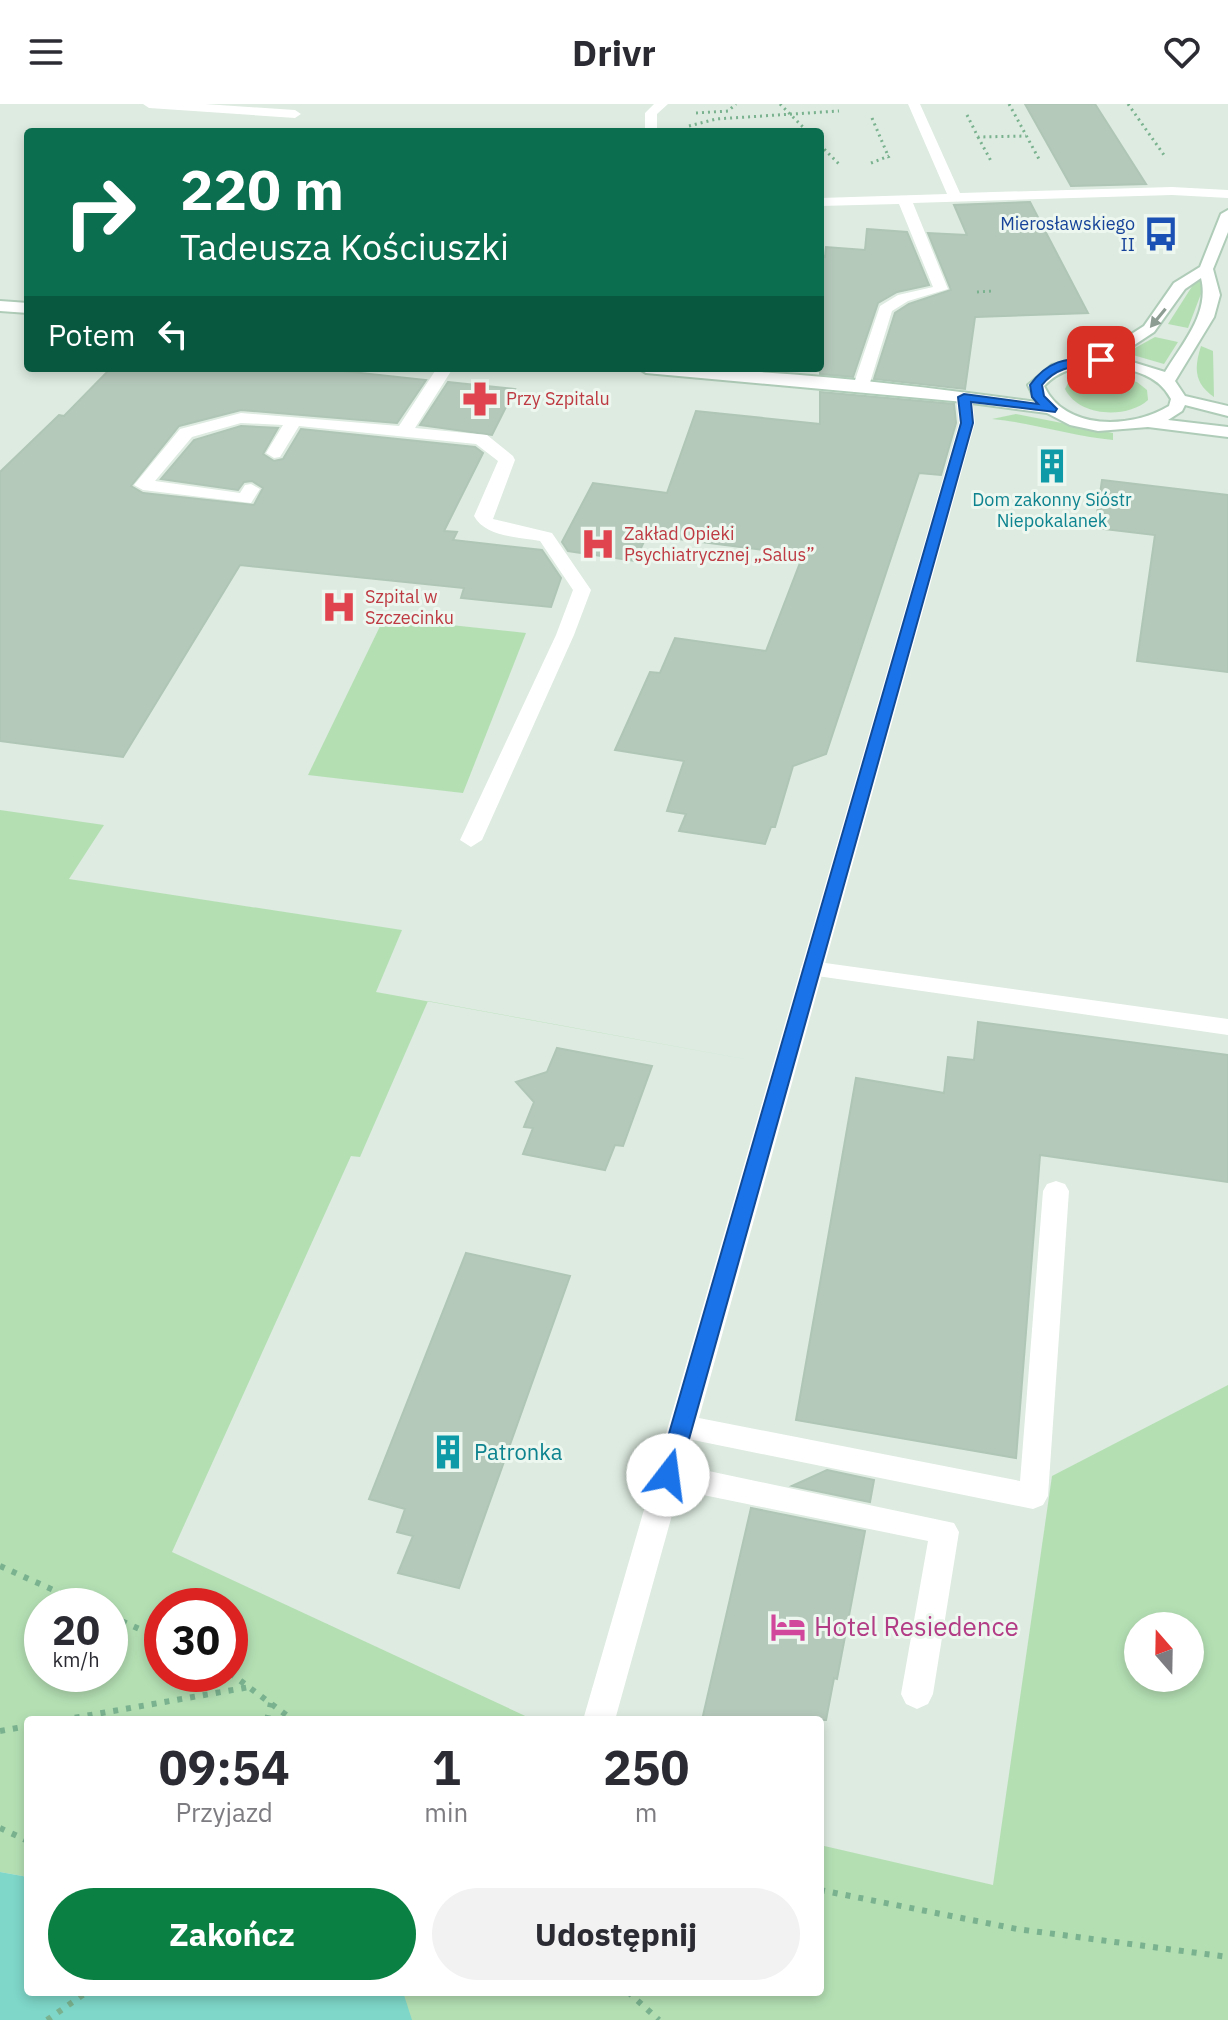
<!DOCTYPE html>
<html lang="pl">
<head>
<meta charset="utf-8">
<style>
	:root { --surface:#fff; --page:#f2f2f3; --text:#2b2b33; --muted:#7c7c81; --accent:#0b8043 }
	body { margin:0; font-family:"IBM Plex Sans",sans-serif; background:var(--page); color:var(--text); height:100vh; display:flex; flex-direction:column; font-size:30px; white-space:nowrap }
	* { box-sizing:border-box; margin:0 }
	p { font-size:26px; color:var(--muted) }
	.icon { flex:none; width:44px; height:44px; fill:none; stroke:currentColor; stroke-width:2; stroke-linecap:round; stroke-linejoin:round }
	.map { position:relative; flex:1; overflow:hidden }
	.panel { position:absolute; left:24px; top:1612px; width:800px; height:280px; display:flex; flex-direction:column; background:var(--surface); border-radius:8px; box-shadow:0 4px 12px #0003 }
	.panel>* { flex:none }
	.top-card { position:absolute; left:24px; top:24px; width:800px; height:244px; border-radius:8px; box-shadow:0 4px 12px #0003; background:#0b6e4f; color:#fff; overflow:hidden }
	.needle { width:52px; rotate:340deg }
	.controls { position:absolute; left:1124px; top:1508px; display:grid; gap:16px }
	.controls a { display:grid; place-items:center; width:80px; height:80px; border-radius:50%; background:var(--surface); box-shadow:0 4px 12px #0003; font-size:40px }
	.speed { position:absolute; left:24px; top:1484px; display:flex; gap:16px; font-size:40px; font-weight:700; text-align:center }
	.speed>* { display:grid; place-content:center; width:104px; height:104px; border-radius:50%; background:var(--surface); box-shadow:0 4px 12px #0003; line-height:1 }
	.speed small { font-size:20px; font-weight:400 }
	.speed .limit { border:12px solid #d22; background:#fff; color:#111 }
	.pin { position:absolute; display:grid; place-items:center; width:68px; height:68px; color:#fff; margin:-34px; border-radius:16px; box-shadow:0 4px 12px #0006 }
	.me { position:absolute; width:88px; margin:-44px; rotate:15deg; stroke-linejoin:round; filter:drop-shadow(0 0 6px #0008) }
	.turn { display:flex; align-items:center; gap:28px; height:168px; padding:0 24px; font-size:36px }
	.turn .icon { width:104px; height:104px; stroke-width:2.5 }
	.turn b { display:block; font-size:56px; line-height:68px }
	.then { display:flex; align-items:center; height:76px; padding:0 24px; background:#0003; gap:16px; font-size:30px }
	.eta { display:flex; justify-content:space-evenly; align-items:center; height:136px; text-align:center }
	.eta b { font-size:48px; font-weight:700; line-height:56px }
	.button { display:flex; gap:16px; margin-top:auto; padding:16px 24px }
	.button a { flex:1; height:92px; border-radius:48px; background:var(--accent); color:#fff; font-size:32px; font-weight:700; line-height:92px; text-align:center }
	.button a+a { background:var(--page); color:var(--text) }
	header { display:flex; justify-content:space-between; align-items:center; height:104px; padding:0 24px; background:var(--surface); font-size:36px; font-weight:700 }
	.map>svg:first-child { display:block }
	.green { fill:#b4dfb3; fill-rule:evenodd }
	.water { fill:#7ed7c9 }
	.building { fill:#b5c9bb; stroke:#afc5b5; stroke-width:2 }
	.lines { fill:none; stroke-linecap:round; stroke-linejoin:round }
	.secondary-casing { stroke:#afccb8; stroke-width:4 }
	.path-far1 { stroke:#7ab28f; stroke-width:3; stroke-dasharray:2 4; stroke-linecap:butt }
	.path { stroke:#7ab28f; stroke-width:6; stroke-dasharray:5 8; stroke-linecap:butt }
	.lane { fill:#fff; fill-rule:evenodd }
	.street { fill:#fff; fill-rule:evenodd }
	.secondary { fill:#fff; fill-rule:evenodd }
	.oneway { fill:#8e9d94 }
	.route { fill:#1a73e8; stroke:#114b97; stroke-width:2 }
	.labels { text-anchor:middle; stroke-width:6; stroke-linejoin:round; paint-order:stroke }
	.far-transit-label { font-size:18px; fill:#164399; stroke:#edf7ef; text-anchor:end }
	.far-health-label { font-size:18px; fill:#be3a42; stroke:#edf7ef; text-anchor:start }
	.far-culture-label { font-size:18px; fill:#0d838f; stroke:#edf7ef }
	.culture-label { font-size:22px; fill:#0d838f; stroke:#edf7ef; text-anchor:start }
	.near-hotel-label { font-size:26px; fill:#b23c85; stroke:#edf7ef; text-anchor:start }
</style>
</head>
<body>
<header><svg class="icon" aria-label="menu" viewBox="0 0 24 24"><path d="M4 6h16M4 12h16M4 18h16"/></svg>Drivr<svg class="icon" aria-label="heart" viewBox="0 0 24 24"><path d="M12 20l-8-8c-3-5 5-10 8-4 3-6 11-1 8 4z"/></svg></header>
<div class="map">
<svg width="1228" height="1916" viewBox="0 0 1228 1916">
	<rect width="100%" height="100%" fill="#ddebe0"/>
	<!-- green -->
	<path class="green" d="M1198,173L1207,174L1188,224L1168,220Z
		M1155,233L1178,238L1164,260L1126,249Z
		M1201,242L1213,247L1214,293C1194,279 1194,264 1201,242Z
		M1100,269L1137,278L1147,286L1148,296C1127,315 1079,313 1065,285L1069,277Z
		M1016,310L1113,329V336C1072,332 1033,319 992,315Z
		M384,514L526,529L463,689L308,671Z
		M0,706L104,721L69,775L402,826L376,888L750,956L428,897L360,1053L351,1052L172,1448L534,1616H28V1773L0,1768ZM42,1502H110V1570H42ZM162,1502H230V1570H162Z
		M1228,1281V1916H137L145,1888H820V1741L993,1781L1052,1372ZM1138,1522H1190V1574H1138Z"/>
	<!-- water -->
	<path class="water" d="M0,1768L28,1773V1888H403L412,1916H0Z"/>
	<!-- building -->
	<path class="building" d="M1025,0H1095L1146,80L1071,82Z
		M1030,98L1088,209L975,213L965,285L874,275L895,209L909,200L951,186L928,129L967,131L954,101Z
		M867,125L907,128L929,181L897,188L878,199L853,273L820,270V152L825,153L826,143L865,146Z
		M111,264H315L426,276L397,319L241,306L179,322L131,382L143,389L254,401L263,384L252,377L244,378L238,386L161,375L194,336L241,322L278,324L263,350L274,357L283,355L301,325L475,343L483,349L444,427L457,428L453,436L542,446L561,474L551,503L461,494L464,484L240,461L123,653L0,637V368L59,311L64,312Z
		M448,278L515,285L492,331L420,321Z
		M820,288L954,300L956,319L941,371L919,369L826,650L793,662L775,723H771L765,740L679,727L686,710L667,707L684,657L615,646L650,568L660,569L675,534L766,547L803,451L647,431L635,457L568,447L562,438L593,379L667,389L696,307L820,320Z
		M1102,376L1228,391V568L1137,557L1155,431L1095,424Z
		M978,918L1228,951V1078L1040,1051L1016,1354L796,1316L856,974L944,989L948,953L974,956Z
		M557,944L652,962L623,1042L615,1041L605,1066L523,1050L533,1024L524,1023L534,998L516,978L547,968Z
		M466,1149L570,1172L459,1484L398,1469L413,1432L397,1428L405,1405L369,1395Z
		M827,1366L874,1376L870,1398L792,1382Z
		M751,1404L865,1427L837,1575L834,1574L826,1616H702Z"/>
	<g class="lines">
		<!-- secondary casing -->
		<g class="secondary-casing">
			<path id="secondary" d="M1228,106V128L1213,165L1220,191L1214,213L1175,277L1185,292L1228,302V312L1185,301L1182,307L1168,316L1228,323V333L1148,323L1098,327L1070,321L1047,309L964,298L646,269L638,264C770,264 905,280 1036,298L1028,281L1052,261L1097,252L1144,222L1174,179L1200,163L1221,110ZM1201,174C1210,209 1182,240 1165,268L1116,253L1154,228L1185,185ZM1101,261C1128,265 1157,268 1171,295L1169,302C1131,325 1065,327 1044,282C1060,265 1079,262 1101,261Z
				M0,197L28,199V209L0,207Z"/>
		</g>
		<!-- path-far1 -->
		<path class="path-far1" d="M780,0L808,28
			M1009,0L1039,55
			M1128,0L1164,51
			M696,9L728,7L736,0
			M967,11L978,33L1026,32
			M872,14L889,54
			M689,22L716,15L839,7
			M978,33L991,57
			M820,41L839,60
			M871,59L889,52
			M977,188L993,187"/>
		<!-- path -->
		<path class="path" d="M0,1462L89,1502
			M110,1512L162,1535
			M230,1569L293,1616
			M62,1616L250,1583
			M267,1616L271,1599
			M0,1627L28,1622
			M0,1724L28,1737
			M820,1786L1017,1825L1228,1853
			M628,1888L659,1916
			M47,1916L87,1888"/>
		<!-- lane -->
		<path class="lane" d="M143,0H205L295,6L301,10L295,14L149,4Z
			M654,0H668L657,10V28H645V9Z
			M908,0H920L960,89L1172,83L1228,86V94L1172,91L913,99L948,185L908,197L892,207L868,285L866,288H854L852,285L880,202L898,191L933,183L899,100L820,102V94L947,90Z
			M437,264H453L415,324L487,331L513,352L515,356L493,415L552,429L591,486L574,531L482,736L471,743L460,736L556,531L573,486L540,437C519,433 485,433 474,412L498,357L476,340L299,322L280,353L274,354L266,349L283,321L241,319L192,333L155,377L240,389L245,381L251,380L260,385L251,399L143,386L134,381L180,325L241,309L399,322Z
			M811,857L1228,915V931L803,870L800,865L803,860Z"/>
		<!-- street -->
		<path class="street" d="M964,288L972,293L975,319L699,1314L1020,1377L1043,1087L1047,1080L1056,1077L1065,1080L1069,1087L1048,1392L1043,1401L1033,1405L693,1336L685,1362L954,1419L959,1428L933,1590L928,1600L917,1605L906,1600L901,1590L928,1437L679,1386L615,1616H583L959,319L956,293Z"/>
		<!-- secondary -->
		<use href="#secondary" class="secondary"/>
	</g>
	<!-- one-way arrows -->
	<defs><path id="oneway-solid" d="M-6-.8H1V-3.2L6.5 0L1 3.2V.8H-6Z" transform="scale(2)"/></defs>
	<use class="oneway" href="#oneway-solid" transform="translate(1158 214) rotate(129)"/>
	<!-- route -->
	<path class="route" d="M1101,253L1107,256L1105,259C1081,263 1059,259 1042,281L1044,292L1057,305L1055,308L971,298L973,319L679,1371L676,1378L668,1380L661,1378L657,1371L961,319L958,293L964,290L1038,300L1032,293L1030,281C1050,253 1070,255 1101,253Z"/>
	<!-- icons -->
	<defs>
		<g id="bus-bare" transform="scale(2.76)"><path d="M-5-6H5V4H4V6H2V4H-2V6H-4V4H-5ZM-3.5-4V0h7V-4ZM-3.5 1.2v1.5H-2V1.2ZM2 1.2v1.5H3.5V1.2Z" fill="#1a4fb4" stroke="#edf7ef" stroke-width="2.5" paint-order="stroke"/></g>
		<g id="pharmacy-bare" transform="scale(2.76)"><path d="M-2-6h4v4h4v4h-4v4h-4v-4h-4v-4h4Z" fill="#e0444e" stroke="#edf7ef" stroke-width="2.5" paint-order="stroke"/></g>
		<g id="building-bare" transform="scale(2.76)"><path d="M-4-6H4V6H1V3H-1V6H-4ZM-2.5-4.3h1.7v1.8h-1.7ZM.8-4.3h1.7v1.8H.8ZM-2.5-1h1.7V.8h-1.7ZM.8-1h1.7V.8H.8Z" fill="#0f9aa8" stroke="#edf7ef" stroke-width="2.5" paint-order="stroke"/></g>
		<g id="hospital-bare" transform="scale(2.76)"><path d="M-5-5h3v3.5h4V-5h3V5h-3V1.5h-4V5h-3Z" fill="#e0444e" stroke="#edf7ef" stroke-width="2.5" paint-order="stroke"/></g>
		<g id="hotel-bare" transform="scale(2.76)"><path d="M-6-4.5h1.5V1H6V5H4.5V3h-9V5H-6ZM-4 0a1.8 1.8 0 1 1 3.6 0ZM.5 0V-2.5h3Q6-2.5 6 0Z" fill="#d1479c" stroke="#edf7ef" stroke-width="2.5" paint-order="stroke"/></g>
	</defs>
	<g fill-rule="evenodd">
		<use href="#bus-bare" x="1161" y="130"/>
		<use href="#pharmacy-bare" x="480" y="295"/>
		<use href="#building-bare" x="1052" y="362"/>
		<use href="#hospital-bare" x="598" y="440"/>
		<use href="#hospital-bare" x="339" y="503"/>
		<use href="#building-bare" x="448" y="1348"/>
		<use href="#hotel-bare" x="788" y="1523"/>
	</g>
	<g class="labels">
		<!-- far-transit labels -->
		<g class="far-transit-label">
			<text x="1135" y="126">Mierosławskiego<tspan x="1135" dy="21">II</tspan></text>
		</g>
		<!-- far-health labels -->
		<g class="far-health-label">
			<text x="506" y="301">Przy Szpitalu</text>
			<text x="624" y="436">Zakład Opieki<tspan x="624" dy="21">Psychiatrycznej „Salus”</tspan></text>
			<text x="365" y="499">Szpital w<tspan x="365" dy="21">Szczecinku</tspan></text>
		</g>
		<!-- far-culture labels -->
		<g class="far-culture-label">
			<text x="1052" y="402">Dom zakonny Sióstr<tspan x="1052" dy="21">Niepokalanek</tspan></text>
		</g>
		<!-- culture labels -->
		<g class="culture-label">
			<text x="474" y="1356">Patronka</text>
		</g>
		<!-- near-hotel labels -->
		<g class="near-hotel-label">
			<text x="814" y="1532">Hotel Resiedence</text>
		</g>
	</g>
</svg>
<div class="controls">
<a><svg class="needle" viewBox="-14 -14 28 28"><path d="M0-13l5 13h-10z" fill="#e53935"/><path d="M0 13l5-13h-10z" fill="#7c7c81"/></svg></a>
</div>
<div class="speed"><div>20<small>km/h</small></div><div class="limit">30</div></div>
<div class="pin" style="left:1101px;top:256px;background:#d93025"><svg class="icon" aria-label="arrive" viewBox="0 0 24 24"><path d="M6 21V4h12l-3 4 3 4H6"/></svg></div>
<svg class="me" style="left:668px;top:1371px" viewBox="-20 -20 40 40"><circle r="19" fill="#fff"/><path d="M0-13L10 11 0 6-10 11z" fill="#1a73e8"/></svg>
<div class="top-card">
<div class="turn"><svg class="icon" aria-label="right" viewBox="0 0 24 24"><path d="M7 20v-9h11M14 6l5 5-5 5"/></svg><div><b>220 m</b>Tadeusza Kościuszki</div></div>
<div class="then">Potem<svg class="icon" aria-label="left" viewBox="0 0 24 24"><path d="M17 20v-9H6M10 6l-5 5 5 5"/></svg></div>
</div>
<section class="panel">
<div class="eta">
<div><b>09:54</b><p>Przyjazd</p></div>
<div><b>1</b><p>min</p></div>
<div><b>250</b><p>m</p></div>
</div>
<div class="button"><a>Zakończ</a><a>Udostępnij</a></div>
</section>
</div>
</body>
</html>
